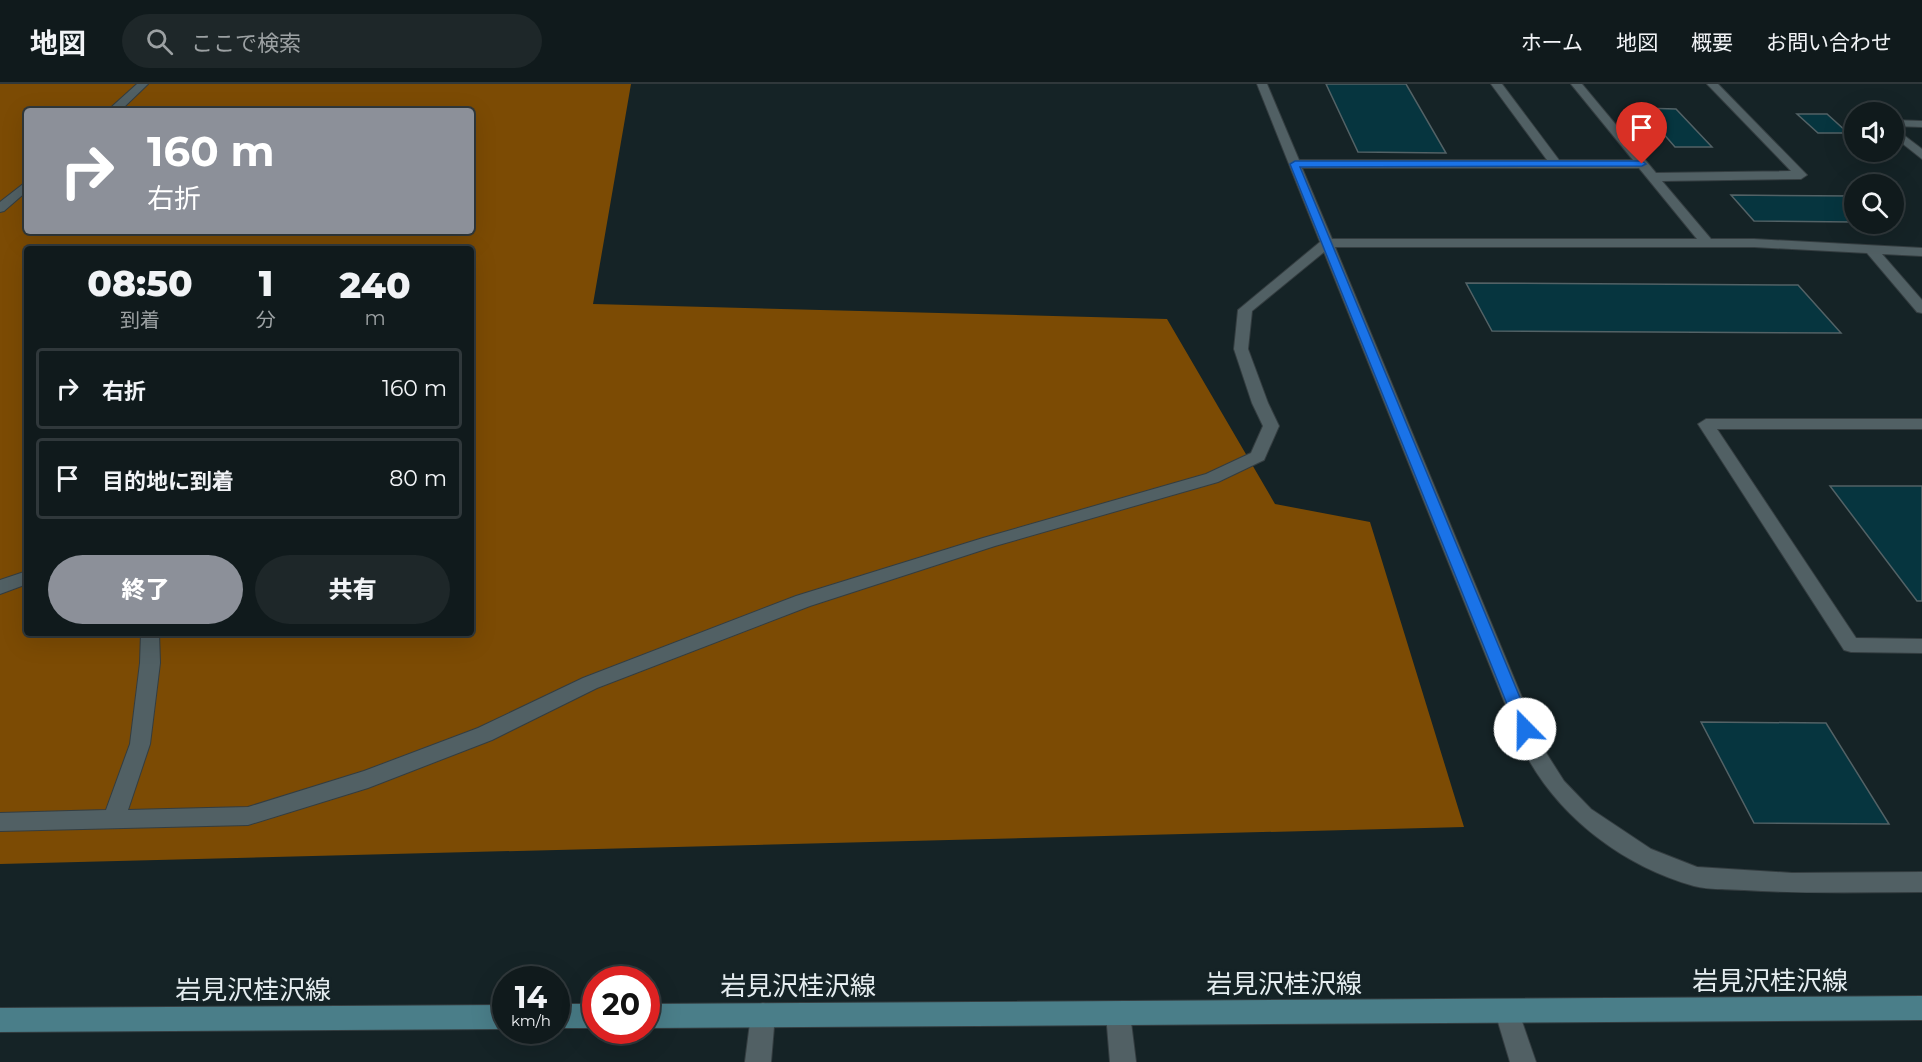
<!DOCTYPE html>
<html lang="ja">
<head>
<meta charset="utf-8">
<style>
	:root { --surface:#101a1c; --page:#1e2729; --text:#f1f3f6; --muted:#9ca1a3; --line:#30383b; --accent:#8c9099 }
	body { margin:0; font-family:Montserrat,"Noto Sans JP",sans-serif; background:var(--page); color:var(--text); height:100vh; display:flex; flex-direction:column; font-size:22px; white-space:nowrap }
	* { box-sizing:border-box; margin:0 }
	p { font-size:20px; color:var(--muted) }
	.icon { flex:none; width:33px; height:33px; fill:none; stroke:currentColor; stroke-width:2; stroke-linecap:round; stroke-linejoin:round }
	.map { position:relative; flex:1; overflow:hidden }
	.sheet { position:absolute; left:24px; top:162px; width:450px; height:390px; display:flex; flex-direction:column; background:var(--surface); border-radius:6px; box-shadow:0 6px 24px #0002,0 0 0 2px var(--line) }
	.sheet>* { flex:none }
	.top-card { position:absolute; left:24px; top:24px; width:450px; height:126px; border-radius:6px; box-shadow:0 6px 24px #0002,0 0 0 2px var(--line); background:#8c9099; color:#fff; overflow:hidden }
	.tools { position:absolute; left:1844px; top:18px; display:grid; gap:12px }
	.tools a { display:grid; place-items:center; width:60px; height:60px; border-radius:50%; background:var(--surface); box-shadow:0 6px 24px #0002,0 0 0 2px var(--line); font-size:30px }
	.speed { position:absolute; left:492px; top:882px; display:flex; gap:12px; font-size:30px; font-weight:700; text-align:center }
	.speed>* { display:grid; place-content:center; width:78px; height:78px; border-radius:50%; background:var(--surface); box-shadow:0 6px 24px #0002,0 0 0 2px var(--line); line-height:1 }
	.speed small { font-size:15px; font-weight:400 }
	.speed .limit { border:9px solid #d22; background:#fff; color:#111 }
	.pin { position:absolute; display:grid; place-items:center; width:51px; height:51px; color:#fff; margin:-62px -26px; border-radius:50% 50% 50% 0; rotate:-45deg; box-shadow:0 0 6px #0007 }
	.pin .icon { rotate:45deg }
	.me { position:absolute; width:66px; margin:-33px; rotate:338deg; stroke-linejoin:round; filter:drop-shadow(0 0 4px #0008) }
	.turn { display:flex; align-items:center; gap:21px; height:126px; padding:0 24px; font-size:27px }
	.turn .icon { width:78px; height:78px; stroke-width:2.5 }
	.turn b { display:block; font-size:42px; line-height:51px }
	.eta { display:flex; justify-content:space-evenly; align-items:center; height:102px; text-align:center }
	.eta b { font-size:36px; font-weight:800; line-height:42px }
	.cta { display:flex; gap:12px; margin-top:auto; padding:12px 24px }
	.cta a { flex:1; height:69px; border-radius:36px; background:var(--accent); color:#fff; font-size:24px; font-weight:800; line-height:69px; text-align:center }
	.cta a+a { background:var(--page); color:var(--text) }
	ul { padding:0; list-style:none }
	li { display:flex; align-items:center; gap:18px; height:81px; margin:0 12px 9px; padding:0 12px; border:3px solid var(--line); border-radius:6px }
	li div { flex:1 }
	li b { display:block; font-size:22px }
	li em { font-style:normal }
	header { display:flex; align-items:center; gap:36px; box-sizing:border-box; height:84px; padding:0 30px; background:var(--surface); border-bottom:2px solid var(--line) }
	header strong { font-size:28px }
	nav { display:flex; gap:33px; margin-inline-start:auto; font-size:21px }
	.search { width:420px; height:54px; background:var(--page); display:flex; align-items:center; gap:15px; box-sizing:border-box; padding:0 21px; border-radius:33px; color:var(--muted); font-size:22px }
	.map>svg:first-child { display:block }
	.forest { fill:#7c4b04; fill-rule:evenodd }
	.building { fill:#06353f; stroke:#536266; stroke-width:1.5 }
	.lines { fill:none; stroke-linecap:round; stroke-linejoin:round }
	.lane-casing { stroke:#343d40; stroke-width:2 }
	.street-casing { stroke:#343d40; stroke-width:2 }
	.secondary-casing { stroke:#343d40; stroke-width:2 }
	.lane { fill:#516064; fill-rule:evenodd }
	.street { fill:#516064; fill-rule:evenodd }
	.secondary { fill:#4a7e89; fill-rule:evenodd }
	.route { fill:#1a73e8; stroke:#114b97; stroke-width:1.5 }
	.labels { text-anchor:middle; stroke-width:6; stroke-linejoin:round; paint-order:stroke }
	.near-street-label { font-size:26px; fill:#e4ecef; stroke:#152326 }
</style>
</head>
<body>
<header>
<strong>地図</strong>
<div class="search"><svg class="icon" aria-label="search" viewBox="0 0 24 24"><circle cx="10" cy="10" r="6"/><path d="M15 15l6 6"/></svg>ここで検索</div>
<nav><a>ホーム</a><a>地図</a><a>概要</a><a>お問い合わせ</a></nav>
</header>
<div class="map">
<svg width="1922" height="978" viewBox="0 0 1922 978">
	<rect width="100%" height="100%" fill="#152326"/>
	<!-- forest -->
	<path class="forest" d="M0,0H631L593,220L1167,235L1275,420L1370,438L1464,743L0,780ZM27,27H471V147H27ZM27,165H471V549H27Z"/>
	<!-- building -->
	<path class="building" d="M1326,0H1406L1446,69L1358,68Z
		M1641,24L1676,25L1712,63H1675Z
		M1797,30H1827L1848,49H1818Z
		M1731,111L1854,112V138L1754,137Z
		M1466,199L1798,201L1841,249L1492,247Z
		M1830,402H1922V517H1917Z
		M1701,638L1826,639L1889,740L1754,739Z"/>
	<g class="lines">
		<!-- lane casing -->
		<g class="lane-casing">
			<path id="lane" d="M137,0H148L120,27H107Z
				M1257,0H1267L1299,76H1547L1491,0H1502L1559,76H1633L1571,0H1582L1656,89L1791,87L1707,0H1718L1807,91L1801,95L1662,97L1711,155H1754L1922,164V172L1882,170L1922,216V229L1917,228L1867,169L1754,163H1335L1543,664L1564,697L1591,725L1651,765L1697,783L1792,789L1922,788V808C1863,808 1803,810 1744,806C1728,805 1709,806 1694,802C1623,782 1558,733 1524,667L1324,168L1252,227L1248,265L1268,319L1279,342L1264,376L1218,398L995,462L810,522L597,604L492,656L368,704L248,741L0,747V729L106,726L130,660L140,579L141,549H159L160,579L150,660L128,726L248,723L364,687L478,644L583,594L796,512L983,454L1206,390L1251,369L1263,342L1252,319L1234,265L1238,226L1320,158ZM1302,84H1639L1697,155H1332Z
				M1873,25L1879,28H1866L1868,26Z
				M1893,36L1922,37V43L1893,42Z
				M1893,43L1922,65V75L1893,52Z
				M27,97V107L4,127L0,128V118Z
				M1706,335H1922V345H1717L1856,554L1922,555V569L1851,568L1844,566L1698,340Z
				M27,487V500L0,510V496Z
				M1118,918L1127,922L1130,930L1136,978H1110L1106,930L1109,922Z
				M763,919L772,923L775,931L771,978H745L751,931L754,923Z"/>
		</g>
		<!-- street casing -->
		<g class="street-casing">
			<path id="street" d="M1507,916L1516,920L1536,978H1510L1495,928L1498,920Z"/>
		</g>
		<!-- secondary casing -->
		<g class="secondary-casing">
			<path id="secondary" d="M1922,912V936L646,944V920Z
				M556,920H596V944H556Z
				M506,921V945L0,948V924Z"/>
		</g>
		<!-- lane -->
		<use href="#lane" class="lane"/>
		<!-- street -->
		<use href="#street" class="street"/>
		<!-- secondary -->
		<use href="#secondary" class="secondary"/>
	</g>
	<!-- route -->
	<path class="route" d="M1295,77H1642L1646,80L1642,82L1300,83L1533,645L1530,649H1519L1517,645L1290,80Z"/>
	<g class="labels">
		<!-- near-street labels -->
		<g class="near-street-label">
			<text x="1770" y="906">岩見沢桂沢線</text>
			<text x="1284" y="909">岩見沢桂沢線</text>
			<text x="798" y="911">岩見沢桂沢線</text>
			<text x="253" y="915">岩見沢桂沢線</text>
		</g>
	</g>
</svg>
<div class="tools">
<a><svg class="icon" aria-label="sound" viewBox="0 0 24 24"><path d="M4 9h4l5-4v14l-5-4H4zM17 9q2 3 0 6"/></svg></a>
<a><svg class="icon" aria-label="search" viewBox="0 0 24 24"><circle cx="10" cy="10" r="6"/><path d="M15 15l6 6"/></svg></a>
</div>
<div class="speed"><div>14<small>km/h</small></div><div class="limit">20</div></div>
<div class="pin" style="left:1642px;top:80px;background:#d93025"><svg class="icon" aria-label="arrive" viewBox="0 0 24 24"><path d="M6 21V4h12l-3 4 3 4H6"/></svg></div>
<svg class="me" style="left:1525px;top:645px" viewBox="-20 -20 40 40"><circle r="19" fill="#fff"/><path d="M0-13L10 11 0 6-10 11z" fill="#1a73e8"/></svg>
<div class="top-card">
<div class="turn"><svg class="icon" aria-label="right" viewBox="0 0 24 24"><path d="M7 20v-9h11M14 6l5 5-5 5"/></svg><div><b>160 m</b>右折</div></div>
</div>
<section class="sheet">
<div class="eta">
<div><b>08:50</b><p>到着</p></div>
<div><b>1</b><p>分</p></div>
<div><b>240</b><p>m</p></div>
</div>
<ul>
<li><svg class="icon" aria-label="right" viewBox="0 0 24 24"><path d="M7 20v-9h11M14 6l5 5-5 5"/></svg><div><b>右折</b></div><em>160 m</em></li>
<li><svg class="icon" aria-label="arrive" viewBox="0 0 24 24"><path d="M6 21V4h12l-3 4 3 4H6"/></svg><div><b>目的地に到着</b></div><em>80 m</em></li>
</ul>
<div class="cta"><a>終了</a><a>共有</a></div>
</section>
</div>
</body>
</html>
